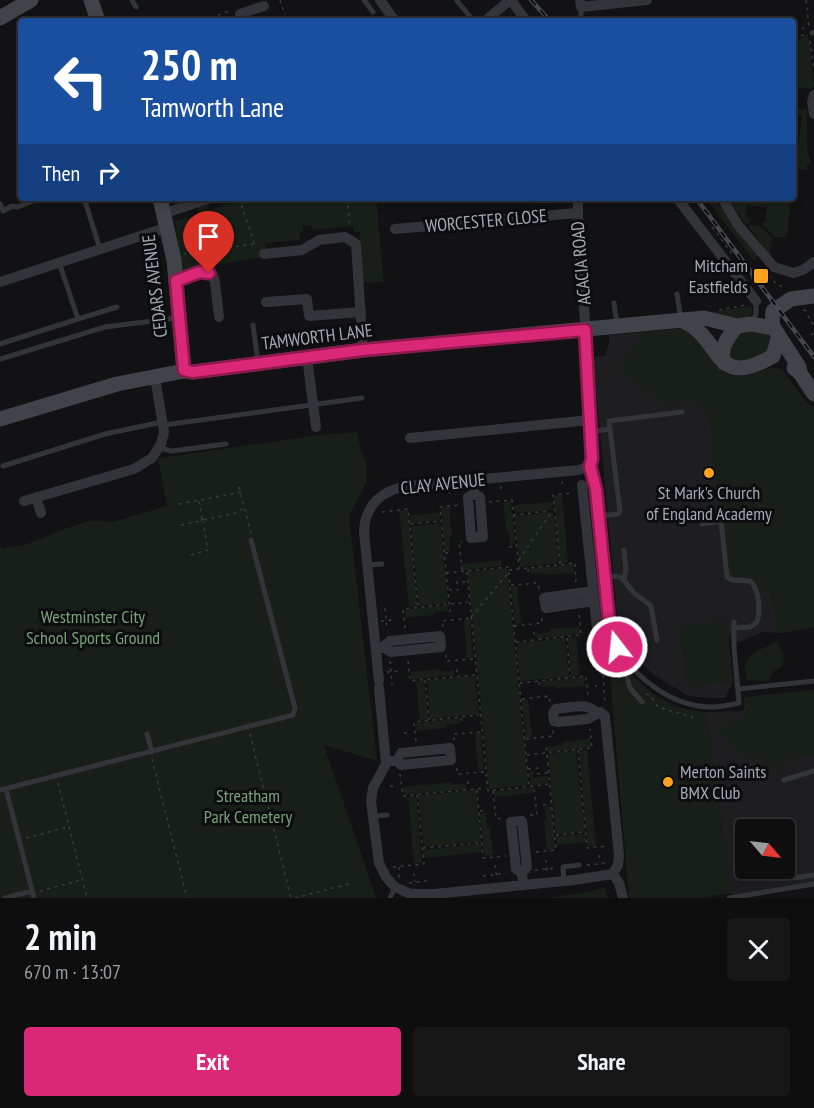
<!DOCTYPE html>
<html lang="en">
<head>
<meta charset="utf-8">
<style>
	:root { --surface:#0e0e0f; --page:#171718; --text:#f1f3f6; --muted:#9b9c9e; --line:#2e2e2f; --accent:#db2777 }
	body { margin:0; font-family:"PT Sans Narrow",sans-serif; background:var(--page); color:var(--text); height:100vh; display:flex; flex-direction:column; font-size:22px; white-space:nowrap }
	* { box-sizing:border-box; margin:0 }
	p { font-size:20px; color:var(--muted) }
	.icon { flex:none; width:33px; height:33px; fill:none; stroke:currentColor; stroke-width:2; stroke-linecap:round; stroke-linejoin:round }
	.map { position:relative; height:898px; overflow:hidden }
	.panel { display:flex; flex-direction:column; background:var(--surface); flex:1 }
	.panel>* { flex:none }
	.hud { position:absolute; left:18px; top:18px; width:778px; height:183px; border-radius:6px; box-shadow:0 3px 9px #0003,0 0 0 2px var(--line); background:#1a4fa0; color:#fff; overflow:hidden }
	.needle { width:39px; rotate:118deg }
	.tools { position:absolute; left:735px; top:819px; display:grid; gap:12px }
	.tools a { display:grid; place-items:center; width:60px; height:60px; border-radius:6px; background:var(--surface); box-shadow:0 3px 9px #0003,0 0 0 2px var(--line); font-size:30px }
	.pin { position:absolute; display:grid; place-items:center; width:51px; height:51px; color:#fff; margin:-62px -26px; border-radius:50% 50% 50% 0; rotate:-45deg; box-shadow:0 0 6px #0007 }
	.pin .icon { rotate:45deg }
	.me { position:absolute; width:66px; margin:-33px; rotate:344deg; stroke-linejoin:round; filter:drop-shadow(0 0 4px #0008) }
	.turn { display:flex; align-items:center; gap:21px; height:126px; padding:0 24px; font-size:27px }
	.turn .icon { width:78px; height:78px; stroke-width:2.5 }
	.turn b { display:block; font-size:42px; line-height:51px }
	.then { display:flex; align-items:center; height:57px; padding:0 24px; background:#0003; gap:12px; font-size:22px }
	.round { display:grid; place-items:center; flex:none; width:63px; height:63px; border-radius:6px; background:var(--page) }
	.summary { display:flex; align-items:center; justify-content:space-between; height:102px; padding:0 24px }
	h1 { font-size:36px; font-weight:600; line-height:45px }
	.action { display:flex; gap:12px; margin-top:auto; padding:12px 24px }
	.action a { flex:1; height:69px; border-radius:6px; background:var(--accent); color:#fff; font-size:24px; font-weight:600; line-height:69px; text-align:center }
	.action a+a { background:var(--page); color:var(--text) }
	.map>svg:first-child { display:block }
	.built { fill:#1e1e21; fill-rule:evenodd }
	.green { fill:#181f18 }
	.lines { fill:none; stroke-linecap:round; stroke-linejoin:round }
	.path { stroke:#393b40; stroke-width:1.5; stroke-dasharray:3 4.5; stroke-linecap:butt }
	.lane { stroke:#333439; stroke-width:5 }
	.street { stroke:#333439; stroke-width:10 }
	.secondary { stroke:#404349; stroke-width:15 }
	.rail-casing { stroke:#45484e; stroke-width:4.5 }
	.rail { stroke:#0d0d0f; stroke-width:2; stroke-dasharray:7; stroke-linecap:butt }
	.route-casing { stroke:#8e194d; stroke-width:15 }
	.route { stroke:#db2777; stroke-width:10 }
	.poi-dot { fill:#ffa21f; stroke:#0d0d0f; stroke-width:2 }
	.labels { text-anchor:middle; stroke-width:6; stroke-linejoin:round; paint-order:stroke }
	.street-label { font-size:18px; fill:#a2aab5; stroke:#0d0d0f }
	.poi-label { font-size:18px; fill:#a2aab5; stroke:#0d0d0f; text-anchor:end }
	.park-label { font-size:18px; fill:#78a278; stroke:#0d0d0f }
</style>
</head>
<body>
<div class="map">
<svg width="814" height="898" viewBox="0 0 814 898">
	<rect width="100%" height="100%" fill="#121214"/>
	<!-- built -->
	<path class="built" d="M685,328L726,374L738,377L773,368H778L782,370L806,402L814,407V627L782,633L763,632L737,643L736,636L728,637L733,681L725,698H708L688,696L654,675L639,662L625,643L617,614L593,357L604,356L609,344V335Z
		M814,690V882L732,895L706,712L743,711L745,706L744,697ZM746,830H784V868H746Z"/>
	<!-- green -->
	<path class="green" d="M808,34L814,86L811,89L799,88L797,93H794V38L799,40Z
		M794,109H807V145L810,164H807V170L796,169L802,115L797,114Z
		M252,198L254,204L276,198H376L384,282L363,283L360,232H354L353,226L312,230V225L303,226V232H299L300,240L265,243L266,249L263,257L196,268L183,274L175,221L199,215L197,208L207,204L209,210Z
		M706,198H714L758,256L754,261Z
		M727,198H791L787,237H775L762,224V222L765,223L767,207L747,205L746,218L750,219L749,223L746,224Z
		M750,225L760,226L772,237L770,255L748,226Z
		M752,306L753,311C745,327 725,316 711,312Z
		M688,328L726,374L732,377L744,376L773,368L782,370L806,402L814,407V626L778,632L770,589L760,591L755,581L745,576L735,577L730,572L724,517H720L709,420L710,417C703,401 682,392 669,408L618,369L645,332Z
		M765,330L772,335V349L743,364L731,362L726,347L735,333Z
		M357,432L361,451L366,461L367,481L349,516L377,761L324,745L376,898H0V544L2,548L25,545L70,527L93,520L113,522L167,506L158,459L160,458L319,435Z
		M562,495L568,562L560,563L554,496Z
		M511,501L515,544L510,545L509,531H506L503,502Z
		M552,502L553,510L515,513L514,505Z
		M449,507L452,536L449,537L450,551H445L441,508Z
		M408,510L417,606L409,607L399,511Z
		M553,512L559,563L520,567L515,516Z
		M439,513L440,520L411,524L410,515Z
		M440,523L448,603L419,606L411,526Z
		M501,560V566L463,570L462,564Z
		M573,564L574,573L545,575V573L531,574L530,568Z
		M507,568L528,785L489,789L468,572Z
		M511,586H517L521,624L515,625Z
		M448,605V611L434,612V615L406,618L405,610Z
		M470,619L473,658H467L464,620Z
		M726,621L733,681L687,687L680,626Z
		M579,627L580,634L537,639L536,634L550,632V629Z
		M576,637L580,675L571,676L568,638Z
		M565,638L569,677L520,681L517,643Z
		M778,642L784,656L783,665L774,671L768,681L747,680C746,675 744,669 745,665C747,653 768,646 778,642Z
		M611,650C634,681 665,711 706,712L732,893L699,898H629L608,651Z
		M439,669L440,672L454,670V675L411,680V672Z
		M475,676L479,714L430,719L427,680Z
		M584,677L585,686L556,688V686L542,687L541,682Z
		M424,681L428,719L420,720L416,682Z
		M814,690V754L783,762V770L779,771L760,762L756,753L745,760L718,730L735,716L741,722L748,707L746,697Z
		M528,699L532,737L526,738L522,700Z
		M459,718V724L445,725V728L417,731L416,723Z
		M475,733H481L484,770L478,771Z
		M590,739L591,747L548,752L547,747L562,745V742Z
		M587,750L596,846L588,847L579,751Z
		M576,751L585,832L556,834L548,754Z
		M533,771L534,778L547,776L548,783L531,785L529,772Z
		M451,782V785L465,783L466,789L404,795L403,787Z
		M533,787V793L495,797L494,791Z
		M476,790L481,842L424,847L418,796Z
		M416,796L422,863L414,864L408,797Z
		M551,806L555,849L547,850L544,821H546L545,807Z
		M480,813H486L487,827H490L493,855L484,856Z
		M585,834L586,842L557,845L556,836Z
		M481,844L482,852L424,858L423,850Z
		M605,887L608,898H548L592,891Z"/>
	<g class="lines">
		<!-- path -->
		<path class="path" d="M280,0L285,15
			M806,0L809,28
			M218,21L216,16L229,11
			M794,29L808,28
			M794,36L798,37L806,34
			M810,41L814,70
			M239,198L256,248
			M347,198L350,228
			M712,227L734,256
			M184,254L254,244
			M769,275L776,284L786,288
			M751,278L764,268
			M804,309L814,326
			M719,310L746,305
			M811,335L814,333
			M562,481L563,486
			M501,486V492
			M239,487L251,533
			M449,491L450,497
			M199,501L202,519
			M489,502L512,500L519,569
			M179,504L241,492
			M382,512L408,509L418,607
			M513,515L550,511
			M202,519H204L203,522L201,521Z
			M204,520L236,513L244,508
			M411,524L441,521
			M181,525L201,521
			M509,547L516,546
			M445,553H452
			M191,555L208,550L203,522
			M519,560L552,511
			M560,564L553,495L572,493
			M528,569L529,576
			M462,570L459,542H462
			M509,570L575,563L576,583
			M467,572L488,791L550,784
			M446,573L508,567L529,786
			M511,585L538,583L539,589
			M449,590H458L457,582H466
			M385,608L387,631
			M450,612L440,507L459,505
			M471,617L508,573
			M381,621L396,620
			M514,626L542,623V617
			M443,627L442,621L470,618
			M405,628L403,609L468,602
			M534,632L535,639
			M567,638L570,677
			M516,642L581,635L579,613
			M446,655V661L474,659
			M390,661L392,685
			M408,661L410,681L475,675
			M457,669V676
			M387,672L401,671
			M603,675L605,703
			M425,680L429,720
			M539,682L540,689
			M520,683L586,676L588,698
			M595,686H597
			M646,694L651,696L658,707L692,717L694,723
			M522,699L549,696L550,702
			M461,718L462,725
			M404,733H407
			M250,734L291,898
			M526,739L553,736V730
			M454,740L453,734L481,732
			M416,741L414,722L479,715
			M578,750L587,848L608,846
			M527,755L592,748L590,729
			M152,759L187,898
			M457,768V774L485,772
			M528,769L538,768V774L548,773
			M400,774L403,796L486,788
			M468,781V788
			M58,783L87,898
			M390,786H393
			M477,790L483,858L506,856
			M493,791L496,819L502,818
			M543,805L551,804
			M480,811L487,810
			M530,815H537L534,787
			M556,835L584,832
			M26,838L68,827
			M423,848L481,843
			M536,852L556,850L546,745
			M599,855L600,863
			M546,860L547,874
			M495,865L497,879
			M587,865L607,863
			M393,867L424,864L417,795
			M399,867V878
			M535,870L557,868
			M414,873L415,882
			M483,876L506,873
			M409,883L427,881
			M40,891L81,880
			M295,898L349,884"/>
		<!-- lane -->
		<path class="lane" d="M132,0L136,7
			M364,0L373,12
			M457,1L474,21
			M581,21V7
			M812,33L814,32
			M18,114L21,113
			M84,198L100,249
			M0,204L3,211L12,206L18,207L40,198
			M59,262L78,319L117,307
			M677,294L681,319
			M614,303L617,325
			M752,322L756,314V301
			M253,325L258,362
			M0,344L78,319
			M0,359L105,327L176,318
			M164,425L362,398
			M590,432L610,429
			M160,448L172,451L226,444
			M3,466L105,434L162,422
			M598,516L618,514L620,511L609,421L682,412
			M702,524L721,521L727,577L732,580L750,581C759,589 761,610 757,622L750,627L734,628
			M624,550L626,569L624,580
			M367,565L382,564
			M605,577C625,574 622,580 634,593C639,598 646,601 651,606L657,640
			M617,647C637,680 673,707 712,707C721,707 730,705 739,703L734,647V622
			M633,669L627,676L630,688L642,702
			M739,689L814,681
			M147,734L152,752
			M784,780L814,771
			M6,789L34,898
			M0,790L293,715L295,708L251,540
			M373,816L387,815
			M794,878L814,875
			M564,881L563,867L579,865
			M5,898L32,891
			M390,898L395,887
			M729,898L814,884"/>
		<!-- street -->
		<path class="street" d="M380,0L395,21
			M511,0L526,21
			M580,0L581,7L647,0
			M240,14L264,6
			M485,21L510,0
			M814,95L812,102L814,114
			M578,198C577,245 584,293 586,339L592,459L590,466L596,489L609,621L617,647
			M677,198L756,301
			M722,198L738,225L774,267L793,273L803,270L814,262
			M165,213L211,198
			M395,229L577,213
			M264,254L302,250L319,240L345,237L356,244L363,350
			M176,281L203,272L213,275L215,282L219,317
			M0,282L168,227
			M266,302L307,299L309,316L361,312
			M307,357L316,427
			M410,438L590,420
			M473,480L474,494L468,497L471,538L483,537L480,497L474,494
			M582,485L601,666
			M36,497L41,513
			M24,501L134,469L152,458L161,444L164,432L155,377
			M592,591L544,598L546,608L594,601
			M376,648L383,647L391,652L441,647L440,636L390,641L383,647
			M379,681L364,532C365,505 382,490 408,486L579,470L590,466
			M379,688L386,764L373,788L371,801L379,863L386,877L395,887L411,894H434L574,880L613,874L619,883L623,898
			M596,712C586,702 569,708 556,709L553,713L554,721L558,722L588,719L600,712L605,716L619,855L618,865L613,874
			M386,761H397L401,765L451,760L450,748L401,753L397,761
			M522,873L516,869L511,822L522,821L527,867L522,873L523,885"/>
		<!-- secondary -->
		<path class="secondary" d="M91,0L98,21
			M0,18L31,0
			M160,198L174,260L184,371
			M681,320C724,337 711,392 773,356L779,336
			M724,363C719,348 728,337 737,326
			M794,368L800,373L814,394
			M800,373L799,367L772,325L773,311L791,299L814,296
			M0,419L117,384L184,371L193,372L363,350L704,318L737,326L751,324L767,327L772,325"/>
		<!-- rail casing -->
		<g class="rail-casing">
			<path id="rail" d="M531,0L550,21
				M696,198L814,357"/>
		</g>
		<!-- rail -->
		<use href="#rail" class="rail"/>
	</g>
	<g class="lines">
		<!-- route casing -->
		<g class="route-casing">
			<path id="route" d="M209,273L200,272L176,281L184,370L193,372L363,350L585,330L592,459L590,466L596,489L609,621L617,647"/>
		</g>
		<!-- route -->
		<use href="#route" class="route"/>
	</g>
	<!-- markers -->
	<g class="poi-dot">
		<rect x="753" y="268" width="16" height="16" rx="3"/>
		<circle cx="709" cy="473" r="6"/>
		<circle cx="668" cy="782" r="6"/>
	</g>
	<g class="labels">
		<!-- street labels -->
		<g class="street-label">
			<text transform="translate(486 221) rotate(-5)" y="6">WORCESTER CLOSE</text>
			<text transform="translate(581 263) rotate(-95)" y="6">ACACIA ROAD</text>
			<text transform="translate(155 286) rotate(-97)" y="6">CEDARS AVENUE</text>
			<text transform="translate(317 337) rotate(-7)" y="6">TAMWORTH LANE</text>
			<text transform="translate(443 484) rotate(-6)" y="6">CLAY AVENUE</text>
		</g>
		<!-- poi labels -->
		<g class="poi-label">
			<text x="748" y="272">Mitcham<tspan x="748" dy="21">Eastfields</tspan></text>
			<text x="709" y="499" text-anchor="middle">St Mark's Church<tspan x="709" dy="21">of England Academy</tspan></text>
			<text x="680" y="778" text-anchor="start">Merton Saints<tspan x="680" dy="21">BMX Club</tspan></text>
		</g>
		<!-- park labels -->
		<g class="park-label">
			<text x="93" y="623">Westminster City<tspan x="93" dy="21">School Sports Ground</tspan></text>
			<text x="248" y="802">Streatham<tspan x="248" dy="21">Park Cemetery</tspan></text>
		</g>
	</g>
</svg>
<div class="tools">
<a><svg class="needle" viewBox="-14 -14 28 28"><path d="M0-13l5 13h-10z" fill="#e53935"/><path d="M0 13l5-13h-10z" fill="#9b9c9e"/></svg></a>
</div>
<div class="pin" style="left:209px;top:273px;background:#d93025"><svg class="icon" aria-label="arrive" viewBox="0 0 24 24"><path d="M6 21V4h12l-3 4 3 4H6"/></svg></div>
<svg class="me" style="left:617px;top:647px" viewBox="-20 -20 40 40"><circle r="17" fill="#db2777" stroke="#fff" stroke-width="3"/><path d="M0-11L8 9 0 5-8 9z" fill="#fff"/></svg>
<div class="hud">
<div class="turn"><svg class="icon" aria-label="left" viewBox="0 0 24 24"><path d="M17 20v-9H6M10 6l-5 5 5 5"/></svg><div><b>250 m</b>Tamworth Lane</div></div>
<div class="then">Then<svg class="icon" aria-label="right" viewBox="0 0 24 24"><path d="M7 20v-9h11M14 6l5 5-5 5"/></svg></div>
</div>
</div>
<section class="panel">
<div class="summary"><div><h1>2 min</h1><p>670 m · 13:07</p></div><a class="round"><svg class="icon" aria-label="close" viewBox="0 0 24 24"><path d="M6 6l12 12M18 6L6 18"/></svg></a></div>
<div class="action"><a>Exit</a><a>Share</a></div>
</section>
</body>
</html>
